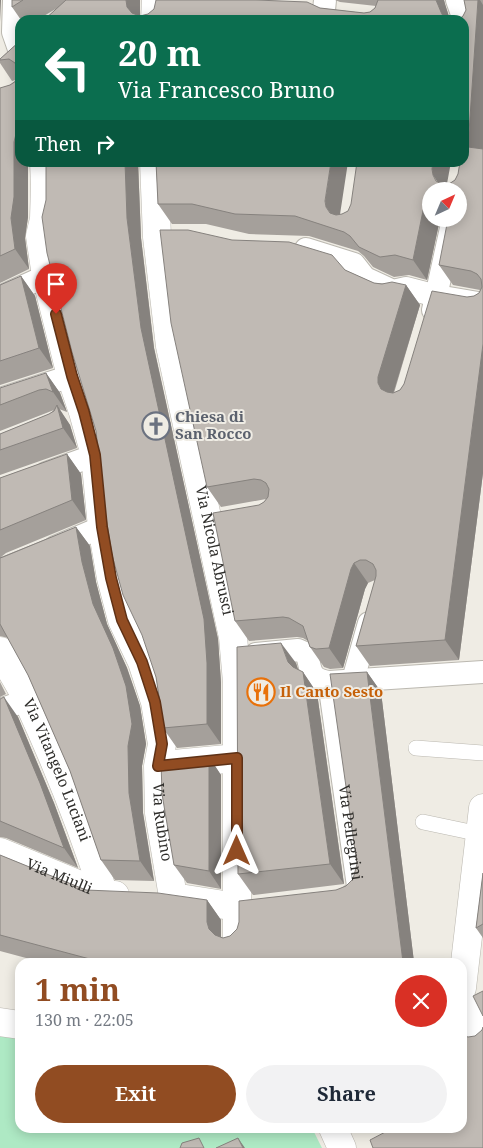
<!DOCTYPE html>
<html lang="en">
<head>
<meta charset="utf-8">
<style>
	:root { --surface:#fff; --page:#f2f2f3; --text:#1f2937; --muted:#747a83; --accent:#914c22 }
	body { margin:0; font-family:"Noto Serif",serif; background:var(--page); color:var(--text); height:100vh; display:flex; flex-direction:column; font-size:19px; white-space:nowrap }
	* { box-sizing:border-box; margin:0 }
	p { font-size:16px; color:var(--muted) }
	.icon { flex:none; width:28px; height:28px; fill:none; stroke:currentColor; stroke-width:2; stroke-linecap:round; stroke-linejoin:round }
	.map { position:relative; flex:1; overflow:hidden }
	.details { position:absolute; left:15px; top:958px; width:452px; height:175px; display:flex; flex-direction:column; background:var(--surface); border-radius:15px; box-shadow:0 2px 12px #0003 }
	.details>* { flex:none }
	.guide { position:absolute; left:15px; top:15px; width:454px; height:152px; border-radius:15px; box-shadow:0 2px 12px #0003; background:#0b6e4f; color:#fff; overflow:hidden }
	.needle { width:32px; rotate:44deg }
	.buttons { position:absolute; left:422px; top:182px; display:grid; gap:10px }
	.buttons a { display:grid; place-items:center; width:45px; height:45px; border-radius:50%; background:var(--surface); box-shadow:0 2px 12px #0003; font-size:25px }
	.pin { position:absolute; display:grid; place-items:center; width:42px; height:42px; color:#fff; margin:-51px -21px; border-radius:50% 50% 50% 0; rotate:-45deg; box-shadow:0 0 5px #0007 }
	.pin .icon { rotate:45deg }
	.me { position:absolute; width:55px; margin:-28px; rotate:0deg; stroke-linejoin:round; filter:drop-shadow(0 0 4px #0008) }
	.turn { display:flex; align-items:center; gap:18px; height:105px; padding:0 20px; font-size:22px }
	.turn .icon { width:65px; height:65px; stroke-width:2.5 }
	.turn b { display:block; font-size:35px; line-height:42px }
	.then { display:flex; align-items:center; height:48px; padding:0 20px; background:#0003; gap:10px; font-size:19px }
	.round { display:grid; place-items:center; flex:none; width:52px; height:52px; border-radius:26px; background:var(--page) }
	.headline { display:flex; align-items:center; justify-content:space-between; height:85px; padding:0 20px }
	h1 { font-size:30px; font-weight:700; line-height:38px; color:var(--accent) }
	.action { display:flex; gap:10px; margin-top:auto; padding:10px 20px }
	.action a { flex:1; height:58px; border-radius:30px; background:var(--accent); color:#fff; font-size:20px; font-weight:700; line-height:58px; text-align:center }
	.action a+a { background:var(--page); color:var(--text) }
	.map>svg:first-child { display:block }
	.green { fill:#aee9c4 }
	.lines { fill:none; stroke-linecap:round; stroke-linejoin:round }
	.service-casing { stroke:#bbb8b0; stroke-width:16 }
	.pedestrian-casing { stroke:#bbb8b0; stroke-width:24 }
	.minor-casing { stroke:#bbb8b0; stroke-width:29 }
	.tertiary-casing { stroke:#bbb8b0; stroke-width:29 }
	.service { stroke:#fff; stroke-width:15 }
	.pedestrian { stroke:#fff; stroke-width:22 }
	.minor { stroke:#fff; stroke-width:28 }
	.tertiary { stroke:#fff; stroke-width:28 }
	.wall { fill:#a5a09b }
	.shaded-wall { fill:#86827e }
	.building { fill:#c0bab4; stroke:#86827e }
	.route-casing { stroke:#5e3116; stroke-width:12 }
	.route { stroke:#914c22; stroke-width:9 }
	.labels { text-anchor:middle; stroke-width:4; stroke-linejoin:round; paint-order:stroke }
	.worship-label { font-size:15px; font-weight:bold; fill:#5b616d; stroke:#efece4; text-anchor:start }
	.street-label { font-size:15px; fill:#2f2e2b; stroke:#efece4 }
	.food-label { font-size:15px; font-weight:bold; fill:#c56008; stroke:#efece4; text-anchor:start }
</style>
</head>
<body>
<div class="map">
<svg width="483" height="1148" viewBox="0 0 483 1148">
	<rect width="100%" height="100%" fill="#efece4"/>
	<!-- green -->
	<path class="green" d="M0,1029L20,1032V1128H312L322,1148H0Z"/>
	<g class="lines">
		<!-- service casing -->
		<g class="service-casing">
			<path id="service" d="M416,748L483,753
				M423,822L480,834"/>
		</g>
		<!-- pedestrian casing -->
		<g class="pedestrian-casing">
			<g id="pedestrian">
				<path d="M14,0L13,32L20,52"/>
				<path d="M457,0L467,28"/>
				<path d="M323,20L325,0"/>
				<path d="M306,249L354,264L365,278L393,291L406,288L437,296L483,304"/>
				<path d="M0,297L46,276"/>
				<path d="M433,310L453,219"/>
				<path d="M0,399L71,376"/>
				<path d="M46,473L95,455"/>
				<path d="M55,547L102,527"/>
				<path d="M256,654L298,650L307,654C311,672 310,679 329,682L483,672"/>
				<path d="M353,680L369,623"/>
				<path id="s1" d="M329,682L358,886L355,894L352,895"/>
				<path d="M0,710L27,700"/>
			</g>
		</g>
		<!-- minor casing -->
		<g class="minor-casing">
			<g id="minor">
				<path d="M155,20L156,0"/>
				<path id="s2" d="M44,162L45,185L44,219L40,236L46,276L71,376L83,412L95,455L102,527L111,578L122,620L142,662L155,702L162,744L158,766L159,813L173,897"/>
				<path id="s3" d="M154,162L157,237L170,346L233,637L237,682V942"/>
				<path id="s4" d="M0,651C9,668 20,684 28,701C57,764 83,829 104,895"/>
				<path d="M174,764L237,758"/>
				<path id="s5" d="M0,852L104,895H115"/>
				<path d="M173,897L237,907"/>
				<path d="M462,1001L483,1042"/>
			</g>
		</g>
		<!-- tertiary casing -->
		<g class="tertiary-casing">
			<path id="tertiary" d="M462,988L483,808
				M0,1022L20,1025
				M333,1128L342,1148"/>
		</g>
		<!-- service -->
		<use href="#service" class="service"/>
		<!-- pedestrian -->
		<use href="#pedestrian" class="pedestrian"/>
		<!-- minor -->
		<use href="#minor" class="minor"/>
		<!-- tertiary -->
		<use href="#tertiary" class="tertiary"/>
	</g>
	<!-- wall -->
	<path class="wall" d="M12,0H140V16L320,8L364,13L370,12L375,8L376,6L340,2L335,0H444L445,4L450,20H44L59,7L37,20H21L12,7Z
		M464,0H483V473L459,660L370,666L356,646L375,580L368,583L365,589L343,668L330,669L324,667L310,647L308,641L303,638L297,637L249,641L235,621L259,505L264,502L266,499L221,507L207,487L345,270L374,283L406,285L420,305L394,393L400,390L467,297L474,296L479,293L480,290L453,285L439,265L459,191H431V219H440L427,280L409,275L394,277L373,267L364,256L358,251L309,236L249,234L206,224H172L158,204L156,162L340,215L348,211L449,184L455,180L464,162L463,16L466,10Z
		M20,41V162H28V217L25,238L29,269L0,283V88L10,85L16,80L12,81L0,63V59Z
		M138,162L141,238L154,348L218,639L221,683V744L177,748L163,728V722L156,677L96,431L46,200Z
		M21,276L35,296L53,368L0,385V285Z
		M46,373L60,393L67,412L59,409L70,425L77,448L0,475V434L49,414L54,410L0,431V388Z
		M67,454L81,474L86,520L6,553L1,557L76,527L90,546L96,582L107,624L127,668L140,706L146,744L142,766L143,813L154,881L115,880L101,860L70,771L28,675L8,638L0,636V478Z
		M296,663L298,670L303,672L317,693L344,884L253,895L238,874Z
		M367,672L381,692L414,962H41L0,951V855L86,890L207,900L221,920V937L223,938L230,936L346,886L353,879L357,864Z
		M0,682L6,694L0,697Z
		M0,699L18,717L54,803L78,868L6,838L0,837Z
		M209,757L221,775V889L187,883L174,865Z
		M483,873V938L476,928Z"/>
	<!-- shaded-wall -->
	<path class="shaded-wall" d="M0,0H1L0,22Z
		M126,0H140V20H136L127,7Z
		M436,0H444L445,4L450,20H446L441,12Z
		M478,0H480L483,5V150L468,147Z
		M16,134L20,140V162H28V217L25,238L29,269L15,249L11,218L14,142Z
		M125,162H138L141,238L154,348L218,639L221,683V744L207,724L141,328L127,218Z
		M331,162H348L339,221L340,227L326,207L325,201Z
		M433,162H451L446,189L440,186L433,175L432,169Z
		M429,191L431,194V219H440L427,280L413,260L426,196Z
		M21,276L35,296L53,368L39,348Z
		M406,285L420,305L392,397L381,389L378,383V377Z
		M483,344V473L459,660L445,640Z
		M46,373L60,393L67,412L53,392Z
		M57,405L70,425L77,448L63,428Z
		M67,454L81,474L86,520L72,500Z
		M76,527L90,546L96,582L107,624L127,668L140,706L146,744L142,766L143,813L154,881L140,861L129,793L93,604L82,562Z
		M354,563L368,583L365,589L343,668L329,648L351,569Z
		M281,643L296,663L302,682L288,662Z
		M303,672L317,693L344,884L330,864Z
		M367,672L381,692L414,962H403Z
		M4,697L18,717L54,803L78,868L64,848Z
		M209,757L221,775V889L209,871Z
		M207,900L221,920V942L209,929L207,922Z
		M238,1138L245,1148H243Z"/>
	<!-- building -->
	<path class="building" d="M12,0H23L12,7Z
		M66,0H126L127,7L132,13L140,16L148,14L154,9L156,0H256L307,2L320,8L364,13L370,12L375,8L378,0H436L441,12L444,18L449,20H44Z
		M464,0H478L468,147L483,149V344L445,640L356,646L376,576V570L373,564L366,560H360L354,563L351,569L329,648L316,649L310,647L303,626L289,618L283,617L235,621L213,513L259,505L264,502L268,497L269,489L266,483L261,480L254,479L207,487L171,323L160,230H188L232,240L289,242L332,255L345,270L374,283L382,284L392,282L406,285L378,377V383L381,389L387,392L393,393L400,390L404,384L432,291L467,297L474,296L479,293L482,287L481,279L477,274L471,271L439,265L448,219H459V191H449L447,189L441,186L434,187L429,191L426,196L413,260L395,255L380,257L359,247L350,236L344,232L295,216L235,214L192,204H158L156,162H331L325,201L326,207L330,213L336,215L342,214L348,211L351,204L357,162H433L432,169L433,175L436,181L442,184H449L455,180L458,174L460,162H464V20H458L463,16L466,10Z
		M20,41V131L16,134L14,142V197L11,218L15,249L0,256V88L10,85L16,81L19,75L18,68L15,63L9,59L0,60V59Z
		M46,162H125L127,218L141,328L204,619L207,663V724L163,728V722L156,677L142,635L123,595L112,555L104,505L96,431L72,352L47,253L42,217L46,200Z
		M21,276L39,348L0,361V285Z
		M46,373L53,392L46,389L39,390L0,405V388Z
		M57,405L63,428L0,450V434L49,414L54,411Z
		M67,454L72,500L0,530V478Z
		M76,527L82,562L93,604L113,648L126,686L132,724L128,746L129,793L140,861L101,860L70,771L28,675L0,624V558L3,557Z
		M281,643L288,662L293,667L303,672L330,864L238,874L237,647Z
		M367,672L403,962H101L0,935V855L86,890L158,893L207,900V922L209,929L215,935L223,938L230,936L237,929L239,922V901L336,890L346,886L353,879L357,864L330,674Z
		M4,697L40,783L64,848L0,821V699Z
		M209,757V871L174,865L162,794L161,762Z
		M483,873V924L476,928Z
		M483,991V1016L473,996Z
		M483,1027V1148H373L370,1140L391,1129L390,1128H462V1035L468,1037L475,1036L482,1030Z
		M199,1138L204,1148H180L182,1143Z
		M238,1138L243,1148H216Z"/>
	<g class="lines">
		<!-- route casing -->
		<g class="route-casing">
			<path id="route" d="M56,314L72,376L84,412L95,455L102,527L111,578L122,620L142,662L155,702L162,744L158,766L237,758V851"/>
		</g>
		<!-- route -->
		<use href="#route" class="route"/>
	</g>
	<!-- icons -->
	<defs>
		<g id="church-ring" transform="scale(1.4375)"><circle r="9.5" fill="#efece4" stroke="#6b7280" stroke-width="1.5"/><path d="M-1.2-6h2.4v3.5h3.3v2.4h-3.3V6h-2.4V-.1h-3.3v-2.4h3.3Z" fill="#6b7280"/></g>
		<g id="restaurant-ring" transform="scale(1.4375)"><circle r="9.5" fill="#efece4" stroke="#e8710a" stroke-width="1.5"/><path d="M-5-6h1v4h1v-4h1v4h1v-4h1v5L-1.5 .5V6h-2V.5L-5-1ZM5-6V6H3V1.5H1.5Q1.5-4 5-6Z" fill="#e8710a"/></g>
	</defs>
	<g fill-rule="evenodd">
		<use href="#church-ring" x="156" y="426"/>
		<use href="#restaurant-ring" x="261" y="692"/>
	</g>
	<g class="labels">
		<!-- worship labels -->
		<g class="worship-label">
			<text x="175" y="422">Chiesa di<tspan x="175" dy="17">San Rocco</tspan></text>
		</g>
		<!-- street labels -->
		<g class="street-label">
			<text dy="5" stroke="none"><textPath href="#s3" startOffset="394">Via Nicola Abrusci</textPath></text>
			<text dy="5" stroke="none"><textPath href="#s4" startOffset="132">Via Vitangelo Luciani</textPath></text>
			<text dy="5" stroke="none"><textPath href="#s2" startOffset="678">Via Rubino</textPath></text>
			<text dy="5" stroke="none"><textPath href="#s1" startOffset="152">Via Pellegrini</textPath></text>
			<text dy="5" stroke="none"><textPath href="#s5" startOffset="64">Via Miulli</textPath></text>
		</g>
		<!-- food labels -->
		<g class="food-label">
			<text x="280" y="697">Il Canto Sesto</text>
		</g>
	</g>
</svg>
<div class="buttons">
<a><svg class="needle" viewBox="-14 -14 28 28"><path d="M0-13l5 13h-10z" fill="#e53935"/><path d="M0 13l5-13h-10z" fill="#747a83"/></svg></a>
</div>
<div class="pin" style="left:56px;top:314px;background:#d93025"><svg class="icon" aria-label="arrive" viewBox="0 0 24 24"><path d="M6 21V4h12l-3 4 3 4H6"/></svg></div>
<svg class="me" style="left:237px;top:851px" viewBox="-20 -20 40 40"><path d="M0-17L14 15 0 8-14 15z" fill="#914c22" stroke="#fff" stroke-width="4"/></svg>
<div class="guide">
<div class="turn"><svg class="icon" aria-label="left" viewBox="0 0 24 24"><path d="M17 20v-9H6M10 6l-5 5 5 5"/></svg><div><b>20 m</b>Via Francesco Bruno</div></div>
<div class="then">Then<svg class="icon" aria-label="right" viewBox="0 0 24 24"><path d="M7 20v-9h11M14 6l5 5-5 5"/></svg></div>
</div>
<section class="details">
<div class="headline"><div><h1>1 min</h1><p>130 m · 22:05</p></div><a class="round" style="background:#d93025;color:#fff"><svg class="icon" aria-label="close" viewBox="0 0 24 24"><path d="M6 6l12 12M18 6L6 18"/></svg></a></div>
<div class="action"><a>Exit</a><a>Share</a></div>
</section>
</div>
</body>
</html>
